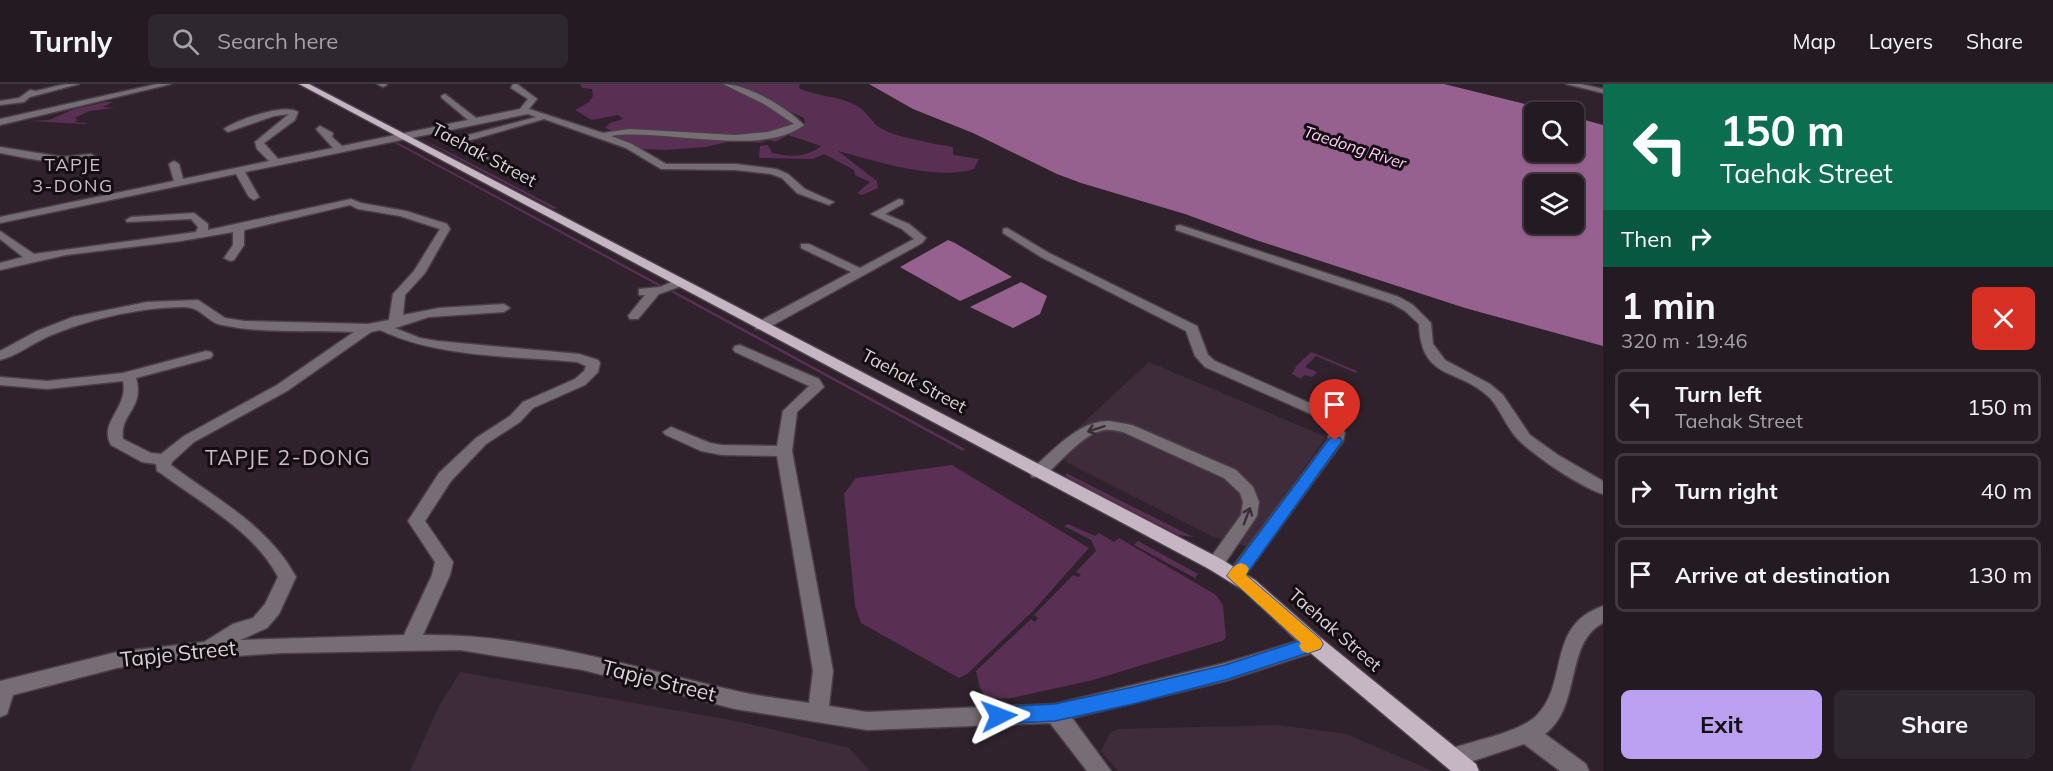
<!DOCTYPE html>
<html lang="en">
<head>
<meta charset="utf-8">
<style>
	:root { --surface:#231a22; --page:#2f272f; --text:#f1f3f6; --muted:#a3a1a5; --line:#403840; --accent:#bca0f2 }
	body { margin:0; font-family:Mulish,sans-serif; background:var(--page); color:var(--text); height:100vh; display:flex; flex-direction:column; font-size:22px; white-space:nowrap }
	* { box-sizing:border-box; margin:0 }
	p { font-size:20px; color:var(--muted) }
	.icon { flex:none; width:33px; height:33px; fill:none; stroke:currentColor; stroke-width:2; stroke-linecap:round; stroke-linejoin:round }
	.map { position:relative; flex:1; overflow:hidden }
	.sheet { display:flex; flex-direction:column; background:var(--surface); width:450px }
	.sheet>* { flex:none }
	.guide { background:#0b6e4f; color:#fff; overflow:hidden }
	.buttons { position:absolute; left:1524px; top:18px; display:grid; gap:12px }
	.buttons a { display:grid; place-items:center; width:60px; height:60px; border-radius:9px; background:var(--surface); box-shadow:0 2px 4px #0004,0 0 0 2px var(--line); font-size:30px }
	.pin { position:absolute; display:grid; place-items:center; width:51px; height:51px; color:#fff; margin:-62px -26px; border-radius:50% 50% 50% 0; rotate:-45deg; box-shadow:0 0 6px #0007 }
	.pin .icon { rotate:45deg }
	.me { position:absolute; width:66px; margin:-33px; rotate:87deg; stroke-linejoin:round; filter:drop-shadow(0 0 4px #0008) }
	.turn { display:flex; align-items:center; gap:21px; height:126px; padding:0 18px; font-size:27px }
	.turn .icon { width:78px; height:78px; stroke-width:2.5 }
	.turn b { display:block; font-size:42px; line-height:51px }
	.then { display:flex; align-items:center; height:57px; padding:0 18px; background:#0003; gap:12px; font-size:22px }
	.round { display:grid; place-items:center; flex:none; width:63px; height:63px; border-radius:9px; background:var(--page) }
	.headline { display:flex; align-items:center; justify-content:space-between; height:102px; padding:0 18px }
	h1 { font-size:36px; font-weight:700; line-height:45px }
	.primary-button { display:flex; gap:12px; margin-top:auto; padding:12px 18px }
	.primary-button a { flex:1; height:69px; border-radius:9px; background:var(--accent); color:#111; font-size:24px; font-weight:700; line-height:69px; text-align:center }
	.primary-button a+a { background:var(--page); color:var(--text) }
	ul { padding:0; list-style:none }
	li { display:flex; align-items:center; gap:18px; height:75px; margin:0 12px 9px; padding:0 6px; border:3px solid var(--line); border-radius:9px }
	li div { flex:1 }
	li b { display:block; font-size:22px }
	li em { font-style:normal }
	header { display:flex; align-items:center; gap:36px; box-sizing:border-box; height:84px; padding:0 30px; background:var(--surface); border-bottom:2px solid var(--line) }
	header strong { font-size:28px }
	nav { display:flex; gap:33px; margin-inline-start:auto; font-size:21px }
	.search { width:420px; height:54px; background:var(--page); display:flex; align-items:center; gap:15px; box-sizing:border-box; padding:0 21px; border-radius:9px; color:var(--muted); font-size:22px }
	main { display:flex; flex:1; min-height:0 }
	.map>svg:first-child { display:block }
	.built { fill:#3e2c3b }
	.green { fill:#592f53 }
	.water { fill:#96618e; fill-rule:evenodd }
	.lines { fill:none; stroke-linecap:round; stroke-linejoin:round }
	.minor-casing { stroke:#4b3e49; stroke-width:3 }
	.major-casing { stroke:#4b3e49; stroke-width:3 }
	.minor { fill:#766e74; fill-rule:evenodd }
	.major { fill:#c6b6c3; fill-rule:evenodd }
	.oneway { stroke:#362f34 }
	.route { fill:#1a73e8; stroke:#114b97; stroke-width:1.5 }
	.slow { fill:#f59e0b }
	.labels { text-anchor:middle; stroke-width:6; stroke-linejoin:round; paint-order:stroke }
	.far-water-label { font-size:16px; font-style:italic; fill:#fecef6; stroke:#140d12 }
	.street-label { font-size:18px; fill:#dbd1d9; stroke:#140d12 }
	.far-quarter-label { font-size:18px; letter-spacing:1.5px; fill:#cebcca; stroke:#140d12 }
	.quarter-label { font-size:21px; letter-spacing:1.5px; fill:#cebcca; stroke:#140d12 }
	.near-street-label { font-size:21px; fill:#dbd1d9; stroke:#140d12 }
</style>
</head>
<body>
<header>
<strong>Turnly</strong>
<div class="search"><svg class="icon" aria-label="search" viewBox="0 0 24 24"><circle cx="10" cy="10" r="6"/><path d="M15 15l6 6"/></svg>Search here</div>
<nav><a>Map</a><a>Layers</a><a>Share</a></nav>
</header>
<main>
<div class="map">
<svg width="1603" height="687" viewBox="0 0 1603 687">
	<rect width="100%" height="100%" fill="#2f222d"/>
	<!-- built -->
	<path class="built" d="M1149,278L1326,353L1248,463L1212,452L1066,378L1057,363Z
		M460,588L741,638L849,664L870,687H410L439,622Z
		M1278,641L1346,650L1433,687H1118L1101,667L1110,649L1118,645Z"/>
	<!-- green -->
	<path class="green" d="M580,0H723L766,20L796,40L764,50L738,52L614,47L605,44L610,39L623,35L618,31L592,36L575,26L589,18L593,12L592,5L582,4Z
		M732,0H800L799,4C817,13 837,11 855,21C868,27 872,40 882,45C897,53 919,56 935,60C942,62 947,61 953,63V71L979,75L974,85C936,97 876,77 838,67L877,97L878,104L862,111L857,109L870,98L855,91L854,86L824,70L813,75L759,74L760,62L768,61L772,69C792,73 805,74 821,62L788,51L775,58L762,53L805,40L804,34Z
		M106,18H113L103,23L115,24L89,27L75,34L78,36L74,38L88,39L84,40L30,37L49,36L74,25Z
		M615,50L750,54L766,59L732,57L705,63L665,66L642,65L614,53Z
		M415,52L453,70L557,124L554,125Z
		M391,57H395L665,203L662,204Z
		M674,207L965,365L963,367L671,208Z
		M1311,268L1357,287L1356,289L1316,272L1305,283L1317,288L1312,293L1304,291L1301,295L1292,290L1296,282Z
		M952,381L1089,464L1033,527L967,590L959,594L861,539L855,522L844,410L856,394Z
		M1066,389L1193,453L1179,451L1072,396L1066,392Z
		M1068,440L1095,452L1099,449L1114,458L1119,454L1216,511L1223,521L1226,554L1222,557L1093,596L1012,614L987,615L980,604L976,587L1031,535L1035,538L1038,534L1034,531L1073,491L1078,493L1081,491L1076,488L1096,467L1091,456L1064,442Z
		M1138,457L1198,490L1195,494L1134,461Z"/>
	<!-- water -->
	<path class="water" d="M869,0H1444L1557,28H1534V68H1574V33L1603,41V262L1465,224L1256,156L1185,130L1081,99L1057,90L973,49L913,25ZM1574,100V140H1534V100Z
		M948,156L955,159L1012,193L960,217L900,183Z
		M1021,198L1047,212L1040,230L1013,244L970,223Z"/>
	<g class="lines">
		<!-- minor casing -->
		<g class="minor-casing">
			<path id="minor" d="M65,0H79L30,13L24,18L0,21V17L19,14L30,6L36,7Z
				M157,0H171L0,41V35Z
				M377,0H386L387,1L383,3Z
				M513,0H517L537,15L529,25L603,49L629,45L735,51L768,48L794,40L764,20L723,0C748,0 787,24 804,41C761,74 663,44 611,52L632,60L666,80H736L776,85L788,90L805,105L834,118L829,121L797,109L782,94L771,90L736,86L661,85L626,64L544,35L464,58L488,71V75H482L454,59L457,54L536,33L528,30L245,88L259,113L254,116L249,113L236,90L0,139V133L174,97L169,80L174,77L179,80L183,95L269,77L257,65L255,58L289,30L274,32L228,48L224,45C237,36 284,19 298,28L295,36L264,59L278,75L333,64L316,45L320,42L333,49L332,53L342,62L468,36L442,14L441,12L445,10L476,34L520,25L528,15L511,4Z
				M1566,0H1581L1603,5V9Z
				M0,63L63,73L91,70L96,73C76,87 24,73 0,69Z
				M351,115L361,119L406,127L447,140L450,145L425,189L405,211L403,231L439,224L504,220L510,224L504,228L429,233L395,244L420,254L438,257L579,270L598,276L600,279L598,288L585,301L533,324L520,338L486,360L451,397L425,437L453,478L450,491L423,551C528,549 631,583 732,606C757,612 783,615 809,619L813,587L777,372L722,371L701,367L666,351L663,348L671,343L710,359L722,361L777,362L783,327L809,302L735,268L733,265L735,262L740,261L819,295L824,303L797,328L792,367L833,587L829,622L867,628L1055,620L1225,579L1314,552L1321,554L1324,560L1321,566L1225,597L1072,634L1111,687H1087L1050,639L867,646L735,625L583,586L460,566L282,569L172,576L117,584L13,611L7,630L0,633V597L117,568L204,558L233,540L253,534L265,520L278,493C254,447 202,420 162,390L157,387L156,380L142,378L111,361C98,338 129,324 123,297L47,305L0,301V293L47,297L123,289L206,267L211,268L213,271L211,274L136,294C145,325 119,330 123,355L151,369L161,370L184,352L277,301L354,248C311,246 265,250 222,241C206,238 202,222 182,223C137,224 90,235 49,252C33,259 17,272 0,276V267L37,247L73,233L147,218L198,216L225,234L244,237L368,240L389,236L393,210L414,187L440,145L400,132L358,125L350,121L244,146V161L234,176L230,177L224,174L233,161V148L181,157L66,171L0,186V179L23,173L0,155V147L34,170L196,148L198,143L191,135L127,138L126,136L131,133L194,129L208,140V146ZM380,246C439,274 513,272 577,278L586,282L584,287L575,295L523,318L510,332L476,354L439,389L408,437L435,478L432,491L404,551L240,556L267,544L279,530L296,493C268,441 216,415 171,381L172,378L194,358L287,307L371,248Z
				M899,115L903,116V120L885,130L909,140L926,154L922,159L766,245H756L755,242L756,239L851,188L801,164V160H809L860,184L914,155L902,145L871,130Z
				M1180,141L1399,213L1413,221L1431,239L1433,260L1445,276L1490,300L1503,311L1530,351L1558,371L1603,397V410C1582,404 1529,369 1515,352C1505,340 1500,325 1490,314C1459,283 1421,298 1419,240L1405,227L1391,219L1176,146V142Z
				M1007,144L1049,169L1197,242L1208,271L1215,277L1321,324L1333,332L1345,349L1343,357L1241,497L1235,499L1229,497L1226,492L1328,356L1329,349L1323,338L1311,330L1205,283L1195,272L1186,247L1041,173L1003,149V145Z
				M678,195L684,199L682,202L659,210L638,235H630L628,232L645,211H639V205L660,203Z
				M1109,337L1132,341L1236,386L1253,403L1259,418L1257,432L1221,485L1215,487L1209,485L1206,480L1241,431L1243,418L1240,409L1224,394L1123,348C1117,347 1110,345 1104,346C1084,349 1058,380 1044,393H1032L1030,389L1032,385C1054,366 1078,337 1109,337Z
				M1603,522V539C1564,559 1582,623 1545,650L1586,680L1589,687H1560L1524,660L1452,684L1444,681L1441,674L1444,667C1469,657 1517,650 1536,632C1570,599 1545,542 1603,522Z"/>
		</g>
		<!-- major casing -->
		<g class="major-casing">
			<path id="major" d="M299,0H309L1221,475L1255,496L1321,554L1476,680L1479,687H1451L1307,566L1243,506L1209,485Z"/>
		</g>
		<!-- minor -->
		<use href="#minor" class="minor"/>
		<!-- major -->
		<use href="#major" class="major"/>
	</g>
	<!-- one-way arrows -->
	<defs><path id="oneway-shaft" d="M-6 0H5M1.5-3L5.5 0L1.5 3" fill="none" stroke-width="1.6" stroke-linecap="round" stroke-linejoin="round" transform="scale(1.5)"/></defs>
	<g class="oneway">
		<use href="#oneway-shaft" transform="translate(1096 345) rotate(161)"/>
		<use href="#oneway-shaft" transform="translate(1247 432) rotate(-69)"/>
	</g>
	<!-- route -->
	<path class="route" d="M1335,353L1340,354L1342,357L1340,360L1246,491L1320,555L1323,560L1320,565L1225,596L1133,620L1055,637L999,640L992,638L989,632L992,626L999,623L1055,620L1133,603L1225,581L1299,557L1227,492L1330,354Z"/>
	<!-- slow -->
	<path class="slow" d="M1241,479L1246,481L1249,485L1246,491L1320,555L1323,560L1320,565L1308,569L1302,567L1299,562L1301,559L1227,492C1231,486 1233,481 1241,479Z"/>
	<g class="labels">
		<!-- far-water labels -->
		<g class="far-water-label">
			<text transform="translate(1355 63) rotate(18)" y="6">Taedong River</text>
		</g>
		<!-- street labels -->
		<g class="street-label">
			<text transform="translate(484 71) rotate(28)" y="6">Taehak Street</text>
			<text transform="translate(914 297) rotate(28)" y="6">Taehak Street</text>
			<text transform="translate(1335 546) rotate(41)" y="6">Taehak Street</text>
		</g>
		<!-- far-quarter labels -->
		<g class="far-quarter-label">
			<text x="73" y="87">TAPJE<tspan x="73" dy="21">3-DONG</tspan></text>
		</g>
		<!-- quarter labels -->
		<g class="quarter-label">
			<text x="288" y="381">TAPJE 2-DONG</text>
		</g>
		<!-- near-street labels -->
		<g class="near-street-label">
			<text transform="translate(178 570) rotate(-6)" y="7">Tapje Street</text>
			<text transform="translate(659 597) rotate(14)" y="7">Tapje Street</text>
		</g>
	</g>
</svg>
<div class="buttons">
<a><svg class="icon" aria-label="search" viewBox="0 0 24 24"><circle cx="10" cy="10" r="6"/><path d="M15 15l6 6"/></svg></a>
<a><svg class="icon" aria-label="layers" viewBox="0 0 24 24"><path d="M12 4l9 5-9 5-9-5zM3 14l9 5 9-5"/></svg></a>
</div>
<div class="pin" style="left:1335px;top:357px;background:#d93025"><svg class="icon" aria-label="arrive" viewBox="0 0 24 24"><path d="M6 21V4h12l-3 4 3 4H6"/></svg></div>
<svg class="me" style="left:999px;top:632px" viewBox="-20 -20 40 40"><path d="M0-17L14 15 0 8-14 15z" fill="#1a73e8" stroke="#fff" stroke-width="4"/></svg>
</div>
<section class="sheet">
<div class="guide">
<div class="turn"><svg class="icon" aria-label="left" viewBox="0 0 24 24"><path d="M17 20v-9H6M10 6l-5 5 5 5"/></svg><div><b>150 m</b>Taehak Street</div></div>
<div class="then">Then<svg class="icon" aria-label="right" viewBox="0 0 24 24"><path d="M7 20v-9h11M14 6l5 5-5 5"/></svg></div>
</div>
<div class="headline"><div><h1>1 min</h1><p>320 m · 19:46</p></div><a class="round" style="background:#d93025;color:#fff"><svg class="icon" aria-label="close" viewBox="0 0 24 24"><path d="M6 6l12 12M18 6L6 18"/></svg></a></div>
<ul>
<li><svg class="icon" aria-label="left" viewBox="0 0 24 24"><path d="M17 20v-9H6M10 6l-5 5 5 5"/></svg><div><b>Turn left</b><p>Taehak Street</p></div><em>150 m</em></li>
<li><svg class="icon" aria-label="right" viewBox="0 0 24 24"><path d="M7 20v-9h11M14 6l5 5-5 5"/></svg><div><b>Turn right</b></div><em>40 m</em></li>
<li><svg class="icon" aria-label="arrive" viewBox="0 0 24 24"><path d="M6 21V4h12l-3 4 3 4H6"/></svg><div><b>Arrive at destination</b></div><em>130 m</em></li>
</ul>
<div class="primary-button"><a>Exit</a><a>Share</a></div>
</section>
</main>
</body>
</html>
